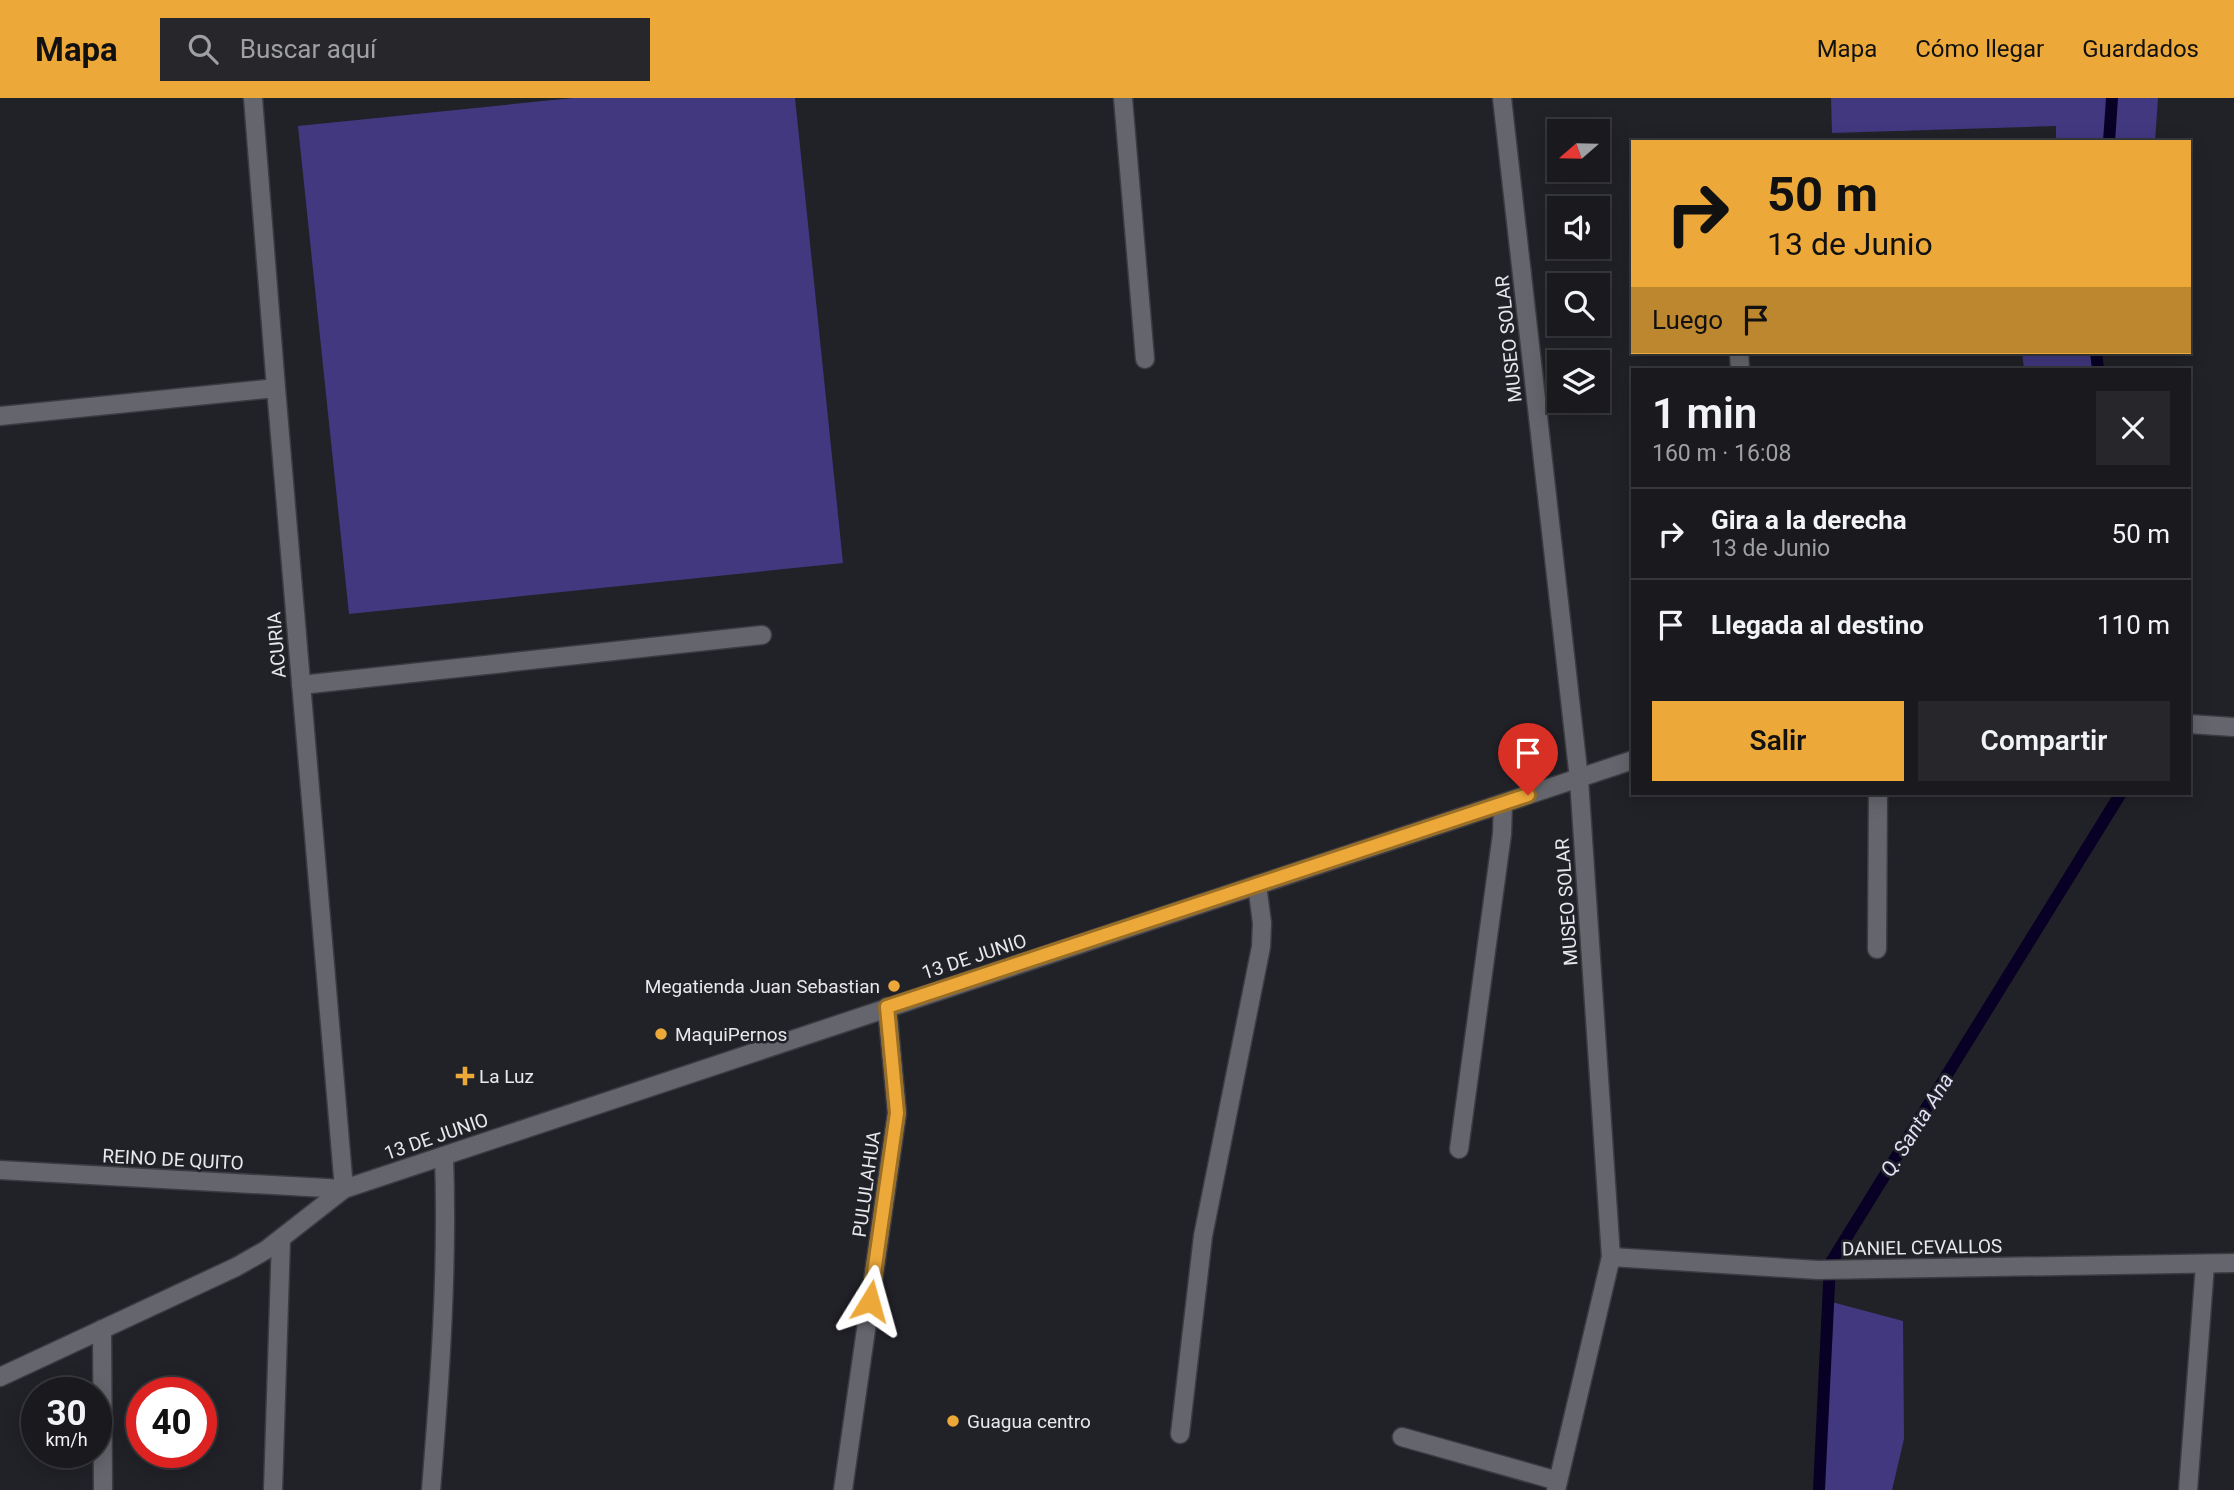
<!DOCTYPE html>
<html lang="es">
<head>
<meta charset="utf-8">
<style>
	:root { --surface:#19191e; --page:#26262b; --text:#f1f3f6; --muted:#9fa0a4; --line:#37383c; --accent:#eca93a }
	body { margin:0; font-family:Roboto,sans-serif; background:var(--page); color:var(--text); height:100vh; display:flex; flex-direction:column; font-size:26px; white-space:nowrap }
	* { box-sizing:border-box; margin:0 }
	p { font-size:23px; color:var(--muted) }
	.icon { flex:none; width:38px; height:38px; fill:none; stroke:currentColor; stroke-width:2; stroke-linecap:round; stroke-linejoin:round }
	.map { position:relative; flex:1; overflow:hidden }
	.side { position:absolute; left:1631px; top:270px; width:560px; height:427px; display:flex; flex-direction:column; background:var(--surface); border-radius:0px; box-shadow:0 4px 18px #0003,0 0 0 2px var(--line) }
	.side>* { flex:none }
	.banner { position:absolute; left:1631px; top:42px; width:560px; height:214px; border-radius:0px; box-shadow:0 4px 18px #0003,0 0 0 2px var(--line); background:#eca93a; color:#111; overflow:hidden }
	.needle { width:46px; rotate:250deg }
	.controls { position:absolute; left:1547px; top:21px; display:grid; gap:14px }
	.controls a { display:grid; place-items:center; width:63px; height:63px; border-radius:0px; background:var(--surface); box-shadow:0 4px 18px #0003,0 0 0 2px var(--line); font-size:35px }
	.speed { position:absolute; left:21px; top:1279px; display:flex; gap:14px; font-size:35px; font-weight:700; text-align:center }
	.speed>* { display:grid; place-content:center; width:91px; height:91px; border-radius:50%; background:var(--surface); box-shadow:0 4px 18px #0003,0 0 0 2px var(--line); line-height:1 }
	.speed small { font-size:18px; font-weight:400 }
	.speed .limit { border:10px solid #d22; background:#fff; color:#111 }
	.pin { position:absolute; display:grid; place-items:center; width:60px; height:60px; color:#fff; margin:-72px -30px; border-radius:50% 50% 50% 0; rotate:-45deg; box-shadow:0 0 7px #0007 }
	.pin .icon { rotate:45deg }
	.me { position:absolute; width:77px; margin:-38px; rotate:8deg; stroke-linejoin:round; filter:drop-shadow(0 0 5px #0008) }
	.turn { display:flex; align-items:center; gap:24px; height:147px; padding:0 21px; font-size:32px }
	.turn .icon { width:91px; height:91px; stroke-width:2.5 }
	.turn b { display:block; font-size:49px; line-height:60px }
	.then { display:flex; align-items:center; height:66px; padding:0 21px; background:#0003; gap:14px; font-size:26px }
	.round { display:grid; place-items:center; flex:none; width:74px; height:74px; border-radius:0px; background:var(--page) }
	.headline { display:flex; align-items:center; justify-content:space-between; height:119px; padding:0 21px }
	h1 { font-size:42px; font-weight:600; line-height:52px }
	.button { display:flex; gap:14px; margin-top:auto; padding:14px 21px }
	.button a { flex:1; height:80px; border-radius:0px; background:var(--accent); color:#111; font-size:28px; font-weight:600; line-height:80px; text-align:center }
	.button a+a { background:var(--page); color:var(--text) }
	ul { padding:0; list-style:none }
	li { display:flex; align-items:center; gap:21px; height:91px; padding:0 21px; border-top:2px solid var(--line) }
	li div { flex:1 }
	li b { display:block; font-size:26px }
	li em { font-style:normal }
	header { display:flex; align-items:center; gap:42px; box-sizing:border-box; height:98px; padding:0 35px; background:var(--accent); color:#111 }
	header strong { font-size:33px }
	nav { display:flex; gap:38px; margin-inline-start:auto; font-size:24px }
	.search { width:490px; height:63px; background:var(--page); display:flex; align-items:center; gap:18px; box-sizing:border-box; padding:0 24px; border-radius:0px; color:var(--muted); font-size:26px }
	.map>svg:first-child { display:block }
	.green { fill:#423880 }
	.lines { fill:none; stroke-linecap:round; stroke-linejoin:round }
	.stream { stroke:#090125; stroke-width:12 }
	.lane-casing { stroke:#3b3b41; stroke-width:21 }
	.street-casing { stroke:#3b3b41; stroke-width:21 }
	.secondary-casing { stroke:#3b3b41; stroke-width:21 }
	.lane { stroke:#65656d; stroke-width:18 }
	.street { stroke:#65656d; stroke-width:18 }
	.secondary { stroke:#65656d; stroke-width:18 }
	.route-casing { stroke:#996e26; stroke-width:18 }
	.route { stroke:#eca93a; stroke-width:12 }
	.poi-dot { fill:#eca93a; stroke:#212128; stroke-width:2.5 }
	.labels { text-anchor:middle; stroke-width:5; stroke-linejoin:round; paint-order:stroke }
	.street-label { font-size:19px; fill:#e7e7ec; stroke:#212128 }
	.poi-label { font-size:19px; fill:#e7e7ec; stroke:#212128; text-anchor:start }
	.water-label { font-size:21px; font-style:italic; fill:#dfdff6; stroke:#212128 }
</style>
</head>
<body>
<header>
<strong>Mapa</strong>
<div class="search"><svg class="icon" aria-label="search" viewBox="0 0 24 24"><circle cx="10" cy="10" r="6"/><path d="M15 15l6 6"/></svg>Buscar aquí</div>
<nav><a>Mapa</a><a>Cómo llegar</a><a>Guardados</a></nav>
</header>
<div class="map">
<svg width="2234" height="1392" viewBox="0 0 2234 1392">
	<rect width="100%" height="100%" fill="#212128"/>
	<!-- green -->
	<path class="green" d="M573,0H795L843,465L349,516L298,28Z
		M1831,0H2158L2155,44H2056V28L1832,35Z
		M2022,254H2100L2095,261L2101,271H2024Z
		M1828,1203L1903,1223L1904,1341L1892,1392H1819Z"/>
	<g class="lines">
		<!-- stream -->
		<path class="stream" d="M2109,44L2112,0
			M2096,254L2098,271
			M1819,1392L1830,1166L2121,695"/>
		<!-- lane casing -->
		<g class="lane-casing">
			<path id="lane" d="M1123,0L1145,261
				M301,587L762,537
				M1877,851L1878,695
				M1459,1051L1502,736L1503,706
				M1180,1336L1203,1138L1261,849L1262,825L1257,787
				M1402,1339L1558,1383
				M273,1392L281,1141"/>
		</g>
		<!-- street casing -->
		<g class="street-casing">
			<path id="street" d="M1502,0L1579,681
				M1739,254L1740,271
				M0,318L276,290
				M102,1231L103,1392
				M0,1279L236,1169L266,1152L344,1091L276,290L253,0
				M431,1392C440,1281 448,1169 444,1058
				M1556,1392L1611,1159
				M2188,1392L2205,1167"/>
		</g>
		<!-- secondary casing -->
		<g class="secondary-casing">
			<path id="secondary" d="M2189,626L2234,629
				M1579,681L1611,1159L1818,1172L2234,1165
				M0,1072L344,1091L1633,662
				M843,1392L897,1015L887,909"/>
		</g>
		<!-- lane -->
		<use href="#lane" class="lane"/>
		<!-- street -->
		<use href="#street" class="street"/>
		<!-- secondary -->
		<use href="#secondary" class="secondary"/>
	</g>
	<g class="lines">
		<!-- route casing -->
		<g class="route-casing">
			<path id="route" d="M870,1203L897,1015L887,909L1528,697"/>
		</g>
		<!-- route -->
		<use href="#route" class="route"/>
	</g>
	<!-- markers -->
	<g class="poi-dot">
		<circle cx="894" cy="888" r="7"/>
		<circle cx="661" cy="936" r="7"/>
		<path d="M461.5 967.5h7v7h7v7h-7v7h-7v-7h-7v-7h7z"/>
		<circle cx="953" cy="1323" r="7"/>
	</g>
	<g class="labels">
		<!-- street labels -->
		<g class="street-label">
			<text transform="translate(1508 241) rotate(-96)" y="7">MUSEO SOLAR</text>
			<text transform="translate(276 547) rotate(-95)" y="7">ACURIA</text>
			<text transform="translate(1566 804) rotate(-94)" y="7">MUSEO SOLAR</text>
			<text transform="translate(974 858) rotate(-18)" y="7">13 DE JUNIO</text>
			<text transform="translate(436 1038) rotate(-19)" y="7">13 DE JUNIO</text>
			<text transform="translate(173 1061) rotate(3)" y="7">REINO DE QUITO</text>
			<text transform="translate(866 1086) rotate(-82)" y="7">PULULAHUA</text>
			<text transform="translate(1922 1149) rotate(-1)" y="7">DANIEL CEVALLOS</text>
		</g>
		<!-- poi labels -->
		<g class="poi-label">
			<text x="880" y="895" text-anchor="end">Megatienda Juan Sebastian</text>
			<text x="675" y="943">MaquiPernos</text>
			<text x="479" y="985">La Luz</text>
			<text x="967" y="1330">Guagua centro</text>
		</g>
		<!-- water labels -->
		<g class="water-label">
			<text transform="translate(1917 1027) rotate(-58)" y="7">Q. Santa Ana</text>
		</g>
	</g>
</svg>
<div class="controls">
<a><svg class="needle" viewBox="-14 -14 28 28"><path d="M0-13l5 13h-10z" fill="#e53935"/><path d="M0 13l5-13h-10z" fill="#9fa0a4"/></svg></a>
<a><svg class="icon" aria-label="sound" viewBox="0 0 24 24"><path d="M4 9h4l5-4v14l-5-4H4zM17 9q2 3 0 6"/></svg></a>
<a><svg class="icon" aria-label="search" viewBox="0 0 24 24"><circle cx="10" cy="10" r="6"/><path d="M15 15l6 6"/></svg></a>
<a><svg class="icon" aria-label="layers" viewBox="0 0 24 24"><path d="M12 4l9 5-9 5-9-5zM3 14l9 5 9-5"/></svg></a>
</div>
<div class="speed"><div>30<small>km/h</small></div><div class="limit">40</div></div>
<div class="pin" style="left:1528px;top:697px;background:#d93025"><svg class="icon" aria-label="arrive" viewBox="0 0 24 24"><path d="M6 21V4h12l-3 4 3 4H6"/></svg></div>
<svg class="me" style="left:870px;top:1203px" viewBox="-20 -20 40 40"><path d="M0-17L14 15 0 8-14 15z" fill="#eca93a" stroke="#fff" stroke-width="4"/></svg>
<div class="banner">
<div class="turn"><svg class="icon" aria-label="right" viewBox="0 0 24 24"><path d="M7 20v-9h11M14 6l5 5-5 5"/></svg><div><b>50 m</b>13 de Junio</div></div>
<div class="then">Luego<svg class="icon" aria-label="arrive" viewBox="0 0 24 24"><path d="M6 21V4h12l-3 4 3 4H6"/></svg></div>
</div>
<section class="side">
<div class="headline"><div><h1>1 min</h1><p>160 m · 16:08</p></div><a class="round"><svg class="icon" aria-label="close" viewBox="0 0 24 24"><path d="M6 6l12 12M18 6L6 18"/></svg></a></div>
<ul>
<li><svg class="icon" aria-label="right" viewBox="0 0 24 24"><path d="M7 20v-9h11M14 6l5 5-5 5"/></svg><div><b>Gira a la derecha</b><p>13 de Junio</p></div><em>50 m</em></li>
<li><svg class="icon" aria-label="arrive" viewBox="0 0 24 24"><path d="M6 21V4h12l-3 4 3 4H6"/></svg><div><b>Llegada al destino</b></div><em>110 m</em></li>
</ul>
<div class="button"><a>Salir</a><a>Compartir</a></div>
</section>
</div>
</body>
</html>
